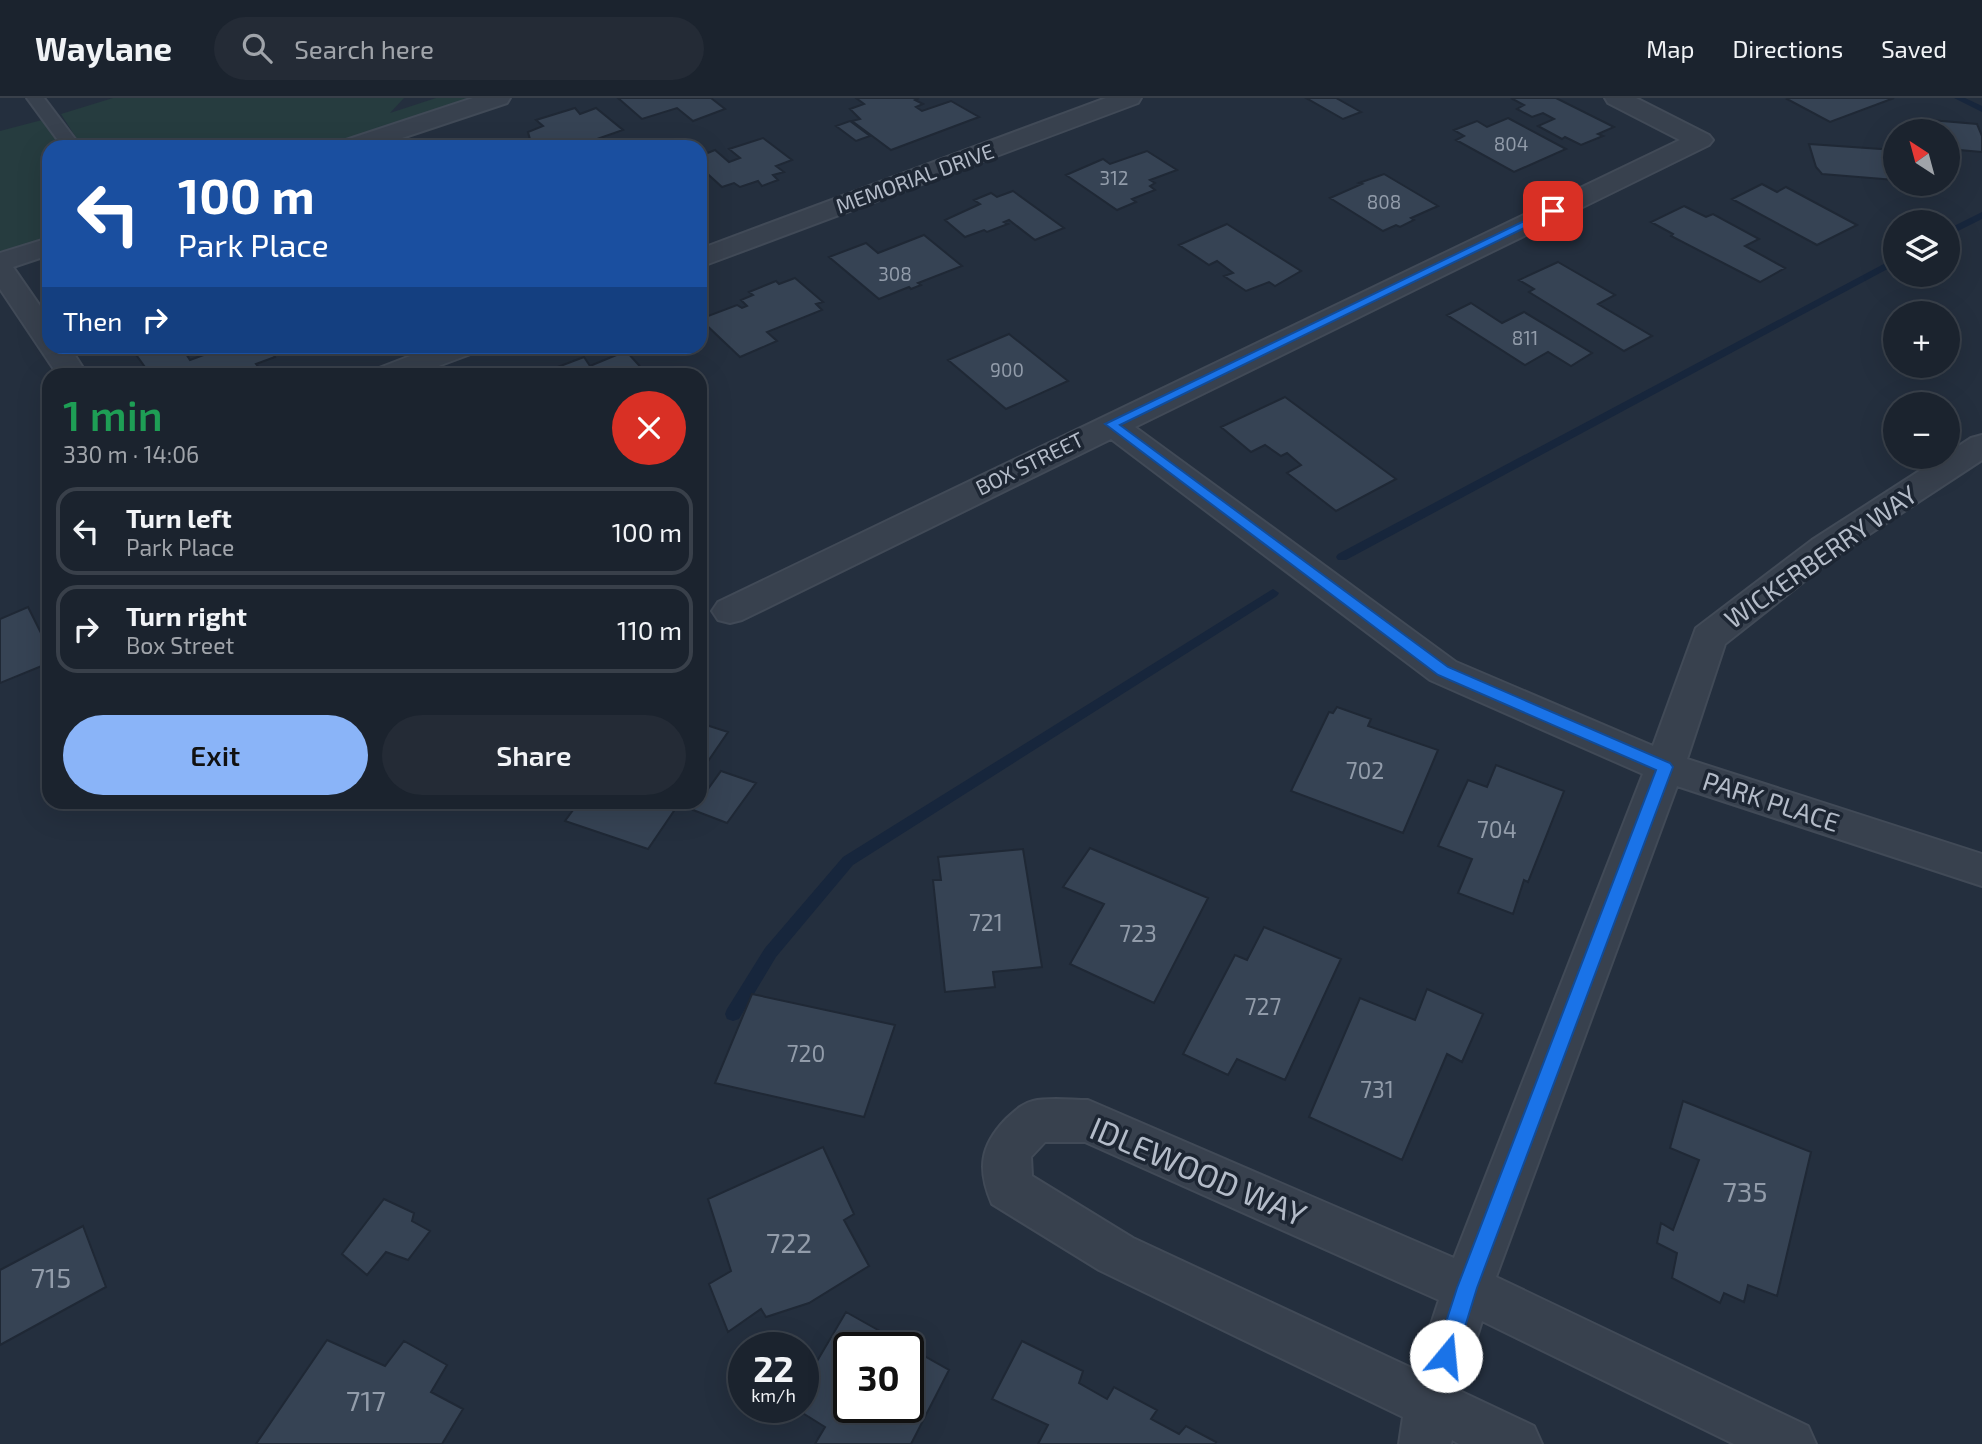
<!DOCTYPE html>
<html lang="en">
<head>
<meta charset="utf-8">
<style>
	:root { --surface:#1b232e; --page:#242b36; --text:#f1f3f6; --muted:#a0a4aa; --line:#39404a; --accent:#8ab4f8 }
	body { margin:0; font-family:"Exo 2",sans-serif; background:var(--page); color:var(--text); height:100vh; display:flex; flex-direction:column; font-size:26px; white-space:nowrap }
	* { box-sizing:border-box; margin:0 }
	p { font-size:23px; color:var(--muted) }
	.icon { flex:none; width:38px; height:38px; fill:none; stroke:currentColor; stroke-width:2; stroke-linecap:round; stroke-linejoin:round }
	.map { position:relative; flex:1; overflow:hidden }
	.drawer { position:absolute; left:42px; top:270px; width:665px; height:441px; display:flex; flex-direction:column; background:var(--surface); border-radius:21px; box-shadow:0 7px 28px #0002,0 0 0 2px var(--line) }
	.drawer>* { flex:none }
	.top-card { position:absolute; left:42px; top:42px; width:665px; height:214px; border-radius:21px; box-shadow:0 7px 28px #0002,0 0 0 2px var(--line); background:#1a4fa0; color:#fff; overflow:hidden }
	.needle { width:46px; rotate:324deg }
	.fabs { position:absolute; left:1883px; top:21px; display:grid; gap:14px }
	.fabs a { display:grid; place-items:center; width:77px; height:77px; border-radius:50%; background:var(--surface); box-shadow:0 7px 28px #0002,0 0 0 2px var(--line); font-size:35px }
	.speed { position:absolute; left:728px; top:1234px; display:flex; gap:14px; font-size:35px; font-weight:700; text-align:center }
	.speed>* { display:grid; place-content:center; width:91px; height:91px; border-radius:50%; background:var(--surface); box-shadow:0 7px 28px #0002,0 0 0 2px var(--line); line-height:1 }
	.speed small { font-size:18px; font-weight:400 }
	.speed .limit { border:4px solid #111; border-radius:10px; background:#fff; color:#111 }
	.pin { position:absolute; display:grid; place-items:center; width:60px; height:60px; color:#fff; margin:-30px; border-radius:14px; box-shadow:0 4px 10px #0006 }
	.me { position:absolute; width:77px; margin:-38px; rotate:17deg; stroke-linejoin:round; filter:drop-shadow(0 0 5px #0008) }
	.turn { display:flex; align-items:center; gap:24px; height:147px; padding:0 21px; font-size:32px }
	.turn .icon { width:91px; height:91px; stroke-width:2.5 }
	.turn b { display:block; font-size:49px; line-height:60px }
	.then { display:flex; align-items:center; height:66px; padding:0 21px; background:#0003; gap:14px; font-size:26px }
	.round { display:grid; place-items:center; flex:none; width:74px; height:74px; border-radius:37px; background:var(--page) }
	.headline { display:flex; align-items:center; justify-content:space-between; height:119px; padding:0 21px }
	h1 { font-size:42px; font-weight:600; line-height:52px; color:#1e9e55 }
	.primary-button { display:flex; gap:14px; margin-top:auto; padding:14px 21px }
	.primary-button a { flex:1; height:80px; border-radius:42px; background:var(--accent); color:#111; font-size:28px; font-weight:600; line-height:80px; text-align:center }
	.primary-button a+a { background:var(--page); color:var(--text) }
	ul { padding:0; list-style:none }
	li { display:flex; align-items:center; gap:21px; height:88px; margin:0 14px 10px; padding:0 7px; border:4px solid var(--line); border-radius:21px }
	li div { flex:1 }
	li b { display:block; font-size:26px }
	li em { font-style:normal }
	header { display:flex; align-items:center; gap:42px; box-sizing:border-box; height:98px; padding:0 35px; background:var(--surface); border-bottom:2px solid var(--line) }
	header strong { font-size:33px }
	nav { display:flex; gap:38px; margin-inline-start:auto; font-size:24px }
	.search { width:490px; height:63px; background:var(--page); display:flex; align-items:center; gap:18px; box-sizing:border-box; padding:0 24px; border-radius:38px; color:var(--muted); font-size:26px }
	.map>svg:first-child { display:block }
	.green { fill:#263c3f }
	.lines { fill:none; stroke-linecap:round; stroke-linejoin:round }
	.stream { fill:#17263c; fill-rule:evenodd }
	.building { fill:#364354; stroke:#1f2835; stroke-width:2; fill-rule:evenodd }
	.lane-casing { stroke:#414a57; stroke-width:4 }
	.street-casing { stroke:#414a57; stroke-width:4 }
	.lane { fill:#38414e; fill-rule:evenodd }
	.street { fill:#38414e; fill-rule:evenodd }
	.route { fill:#1a73e8; stroke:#114b97; stroke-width:2 }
	.labels { text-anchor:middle; stroke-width:7; stroke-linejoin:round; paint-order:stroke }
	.far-number-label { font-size:19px; fill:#929caa }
	.far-street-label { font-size:21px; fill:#b4bcc9; stroke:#1d2633 }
	.number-label { font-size:23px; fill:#929caa }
	.street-label { font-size:26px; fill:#b4bcc9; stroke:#1d2633 }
	.near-number-label { font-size:28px; fill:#929caa }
	.near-street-label { font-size:32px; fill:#b4bcc9; stroke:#1d2633 }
</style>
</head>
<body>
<header>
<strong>Waylane</strong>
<div class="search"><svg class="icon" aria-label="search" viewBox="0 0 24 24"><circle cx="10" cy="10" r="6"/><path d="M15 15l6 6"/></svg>Search here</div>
<nav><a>Map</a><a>Directions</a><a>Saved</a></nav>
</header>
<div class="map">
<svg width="1982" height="1346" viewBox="0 0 1982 1346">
	<rect width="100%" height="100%" fill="#242f3e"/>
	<!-- green -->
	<path class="green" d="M113,0H404L390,15L436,0H479L330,49H82L61,16Z
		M42,22L62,49H49V142L0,158V33Z"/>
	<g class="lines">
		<!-- stream -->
		<path class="stream" d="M1954,0H1965L1982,8V14Z
			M1982,114V121L1948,138V131Z
			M1895,160V167L1346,462H1338L1336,459L1338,456Z
			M1273,491L1279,495L1277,498L853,767L776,859L739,921L733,923L727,921L725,916L727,911L765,850L843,759Z"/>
	</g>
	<!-- building -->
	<path class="building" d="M618,0H711L725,11L693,23L677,10L642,21Z
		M856,0H919L915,2L923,6L916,9L922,13L951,3L979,19L891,52L852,23L860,21L850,11L864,6Z
		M1306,0H1336L1361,14L1343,21Z
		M1511,0H1556L1614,29L1598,36L1603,38L1581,47L1565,39L1562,41L1538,28L1554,21L1543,15L1532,19L1517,11L1524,7Z
		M1789,0H1894L1830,24L1787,1Z
		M575,10L580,16L596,10L623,32L580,47L582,49H537L531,45L528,34L543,28L536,22Z
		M1508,20L1566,51L1514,74L1456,42L1464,38L1454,32L1477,23L1487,29Z
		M1930,22L1977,26L1982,38V54L1948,51V33H1935Z
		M850,23L870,38L856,43L836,28Z
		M763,40L792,62L776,68L784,74L773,77L778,82L762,88L758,83L740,89L734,85L722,89L700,69V58L715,52L729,64L740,60L729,51Z
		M1809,46L1895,52V82L1822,76L1816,69Z
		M1147,53L1177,72L1150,82L1155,85L1150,88L1155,92L1132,101L1136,104L1117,112L1066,77L1103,61L1110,66Z
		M1384,76L1438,108L1411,120L1414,122L1400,129L1396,127L1383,133L1330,100L1362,86L1359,85Z
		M1762,86L1777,94L1786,89L1857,127L1817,147L1732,101Z
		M1013,93L1064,130L1035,142L1009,122L1004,124L1008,126L987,134L984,132L965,139L945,122L980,106L974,102L991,95L997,99Z
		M1684,108L1706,119L1713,116L1759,141L1745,148L1785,170L1760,184L1671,138L1673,136L1651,124Z
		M1227,126L1301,173L1275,188L1269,184L1246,193L1224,178L1233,175L1217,163L1209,167L1179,147Z
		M924,137L962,168L918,185L921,187L911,191L909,189L879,201L829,159L866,145L878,155Z
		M1558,164L1615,197L1598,206L1652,238L1624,253L1529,194L1534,191L1519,182Z
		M795,180L823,204L816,206L822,212L767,234L777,243L740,259L700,221L737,207L742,210L747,208L741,202L753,197L749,194L776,183L779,186Z
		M1471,205L1502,225L1524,214L1592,255L1571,268L1548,254L1525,267L1447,217Z
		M1009,236L1068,283L1006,311L948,262Z
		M138,248H181L190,262L228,248H268L275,259L256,266L260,271L243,276H150L132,251Z
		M626,253L647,276H559L555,270L584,259L590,268Z
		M1285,299L1396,381L1336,413L1287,375L1301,367L1287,355L1281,358L1265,347L1251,354L1221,329Z
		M28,509L49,551V565L0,585V521Z
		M1337,609L1371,621L1368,628L1438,652L1403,735L1291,693L1329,614L1333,615Z
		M700,625L728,634L700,675Z
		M1496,667L1564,693L1528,784L1524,782L1513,816L1458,795L1472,761L1438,748L1468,682L1487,689Z
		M721,673L756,685L727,725L693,712Z
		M579,704H680L648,751L565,723Z
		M1090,750L1208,800L1154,905L1070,866L1104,806L1063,789Z
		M1023,751L1042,869L993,874L995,889L945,894L933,782H941L938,759Z
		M1264,829L1341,861L1285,982L1237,961L1228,977L1183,956L1235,857L1247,862Z
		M1427,891L1483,916L1462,964L1447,956L1402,1062L1309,1019L1360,900L1415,922Z
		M752,896L895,927L864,1019L715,985Z
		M1683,1003L1811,1054L1777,1198L1748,1187L1744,1204L1724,1195L1720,1205L1672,1180L1677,1155L1657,1145L1661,1125L1673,1132L1699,1062L1670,1050Z
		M823,1049L854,1116L844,1122L869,1168L809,1205L766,1219L761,1211L728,1234L709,1186L731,1173L708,1101Z
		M384,1101L414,1115L412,1123L430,1133L408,1162L386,1154L367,1177L342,1156Z
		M83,1128L106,1189L0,1247V1172Z
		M846,1214L949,1272L911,1346H815L825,1329L793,1309H803V1287ZM849,1250H908V1309H849Z
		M327,1242L385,1268L404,1243L447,1267L431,1294L463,1311L442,1346H256Z
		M1022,1243L1083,1273L1079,1285L1107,1301L1114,1289L1157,1312L1151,1321L1179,1336L1186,1328L1216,1344L1215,1346H1038L1048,1327L992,1301Z"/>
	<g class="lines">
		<!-- lane casing -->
		<g class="lane-casing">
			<path id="lane" d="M27,0H44L81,49H63Z"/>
		</g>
		<!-- street casing -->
		<g class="street-casing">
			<path id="street" d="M473,0H510L507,5L375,49H336L340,44Z
				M1106,0H1141L1138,5L700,169V151Z
				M1605,0H1636L1709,37L1713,42L1709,47L1135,329L1456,564L1653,648L1696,530L1812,442L1941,359H1948V355L1971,340L1982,337V362L1836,458L1725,546L1687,661L1982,756V788L1677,688L1496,1179L1808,1328L1816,1346H1734L1482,1223L1460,1293L1534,1328L1542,1346H1459L1452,1342L1451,1346H1399L1403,1319L1099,1172L992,1106C977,1071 980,1048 1006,1021C1015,1013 1021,1006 1033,1003C1049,999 1071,1002 1088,1002L1454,1160L1643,676L1430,582L1111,341L742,522L730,525L718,522L712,513L718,504L1680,42L1608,5ZM1045,1044H1085L1439,1202L1416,1272L1133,1140L1032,1078L1031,1059Z
				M49,140V157L13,169L49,221V248H69L87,276H57L0,191V155Z
				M436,248H480L476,254L417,276H375L379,270Z"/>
		</g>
		<!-- lane -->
		<use href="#lane" class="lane"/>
		<!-- street -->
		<use href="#street" class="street"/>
	</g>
	<!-- route -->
	<path class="route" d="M1549,111L1559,113L1120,327L1448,569L1670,665L1673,669L1477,1190L1456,1258L1453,1265L1446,1268L1438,1265L1435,1258L1457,1190L1656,672L1438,577L1105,326Z"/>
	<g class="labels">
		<!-- far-number labels -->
		<g class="far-number-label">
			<text x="1511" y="53">804</text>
			<text x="1114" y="87">312</text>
			<text x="1384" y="111">808</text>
			<text x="895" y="183">308</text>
			<text x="1525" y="247">811</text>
			<text x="1007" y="279">900</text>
		</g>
		<!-- far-street labels -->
		<g class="far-street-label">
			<text transform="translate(915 81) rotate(-20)" y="7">MEMORIAL DRIVE</text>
			<text transform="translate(1030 366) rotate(-26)" y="7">BOX STREET</text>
		</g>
		<!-- number labels -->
		<g class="number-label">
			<text x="1365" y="681">702</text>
			<text x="1497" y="740">704</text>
			<text x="986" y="833">721</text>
			<text x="1138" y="844">723</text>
			<text x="1263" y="917">727</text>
			<text x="806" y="964">720</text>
			<text x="1377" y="1000">731</text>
		</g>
		<!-- street labels -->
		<g class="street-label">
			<text transform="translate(1821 459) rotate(-35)" y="9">WICKERBERRY WAY</text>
			<text transform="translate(1771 704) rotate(18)" y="9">PARK PLACE</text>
		</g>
		<!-- near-number labels -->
		<g class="near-number-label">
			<text x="1745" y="1104">735</text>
			<text x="789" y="1155">722</text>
			<text x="51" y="1190">715</text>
			<text x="366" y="1313">717</text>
		</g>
		<!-- near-street labels -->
		<g class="near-street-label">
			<text transform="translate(1198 1074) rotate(23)" y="11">IDLEWOOD WAY</text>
		</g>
	</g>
</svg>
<div class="fabs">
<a><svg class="needle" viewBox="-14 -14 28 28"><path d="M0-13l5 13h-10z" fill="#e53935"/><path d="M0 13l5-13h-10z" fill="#a0a4aa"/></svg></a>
<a><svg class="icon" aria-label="layers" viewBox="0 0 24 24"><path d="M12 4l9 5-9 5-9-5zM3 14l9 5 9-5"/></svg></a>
<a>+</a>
<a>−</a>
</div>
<div class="speed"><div>22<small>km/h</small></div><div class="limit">30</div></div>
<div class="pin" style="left:1553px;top:113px;background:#d93025"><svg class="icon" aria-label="arrive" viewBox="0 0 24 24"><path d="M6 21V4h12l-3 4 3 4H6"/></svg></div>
<svg class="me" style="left:1446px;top:1258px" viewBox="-20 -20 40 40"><circle r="19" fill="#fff"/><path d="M0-13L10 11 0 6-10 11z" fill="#1a73e8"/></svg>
<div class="top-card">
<div class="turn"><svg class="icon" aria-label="left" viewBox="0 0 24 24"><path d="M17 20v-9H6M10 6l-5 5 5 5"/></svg><div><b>100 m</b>Park Place</div></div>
<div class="then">Then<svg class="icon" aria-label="right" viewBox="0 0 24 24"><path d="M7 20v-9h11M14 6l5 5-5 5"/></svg></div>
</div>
<section class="drawer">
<div class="headline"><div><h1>1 min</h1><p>330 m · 14:06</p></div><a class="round" style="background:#d93025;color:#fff"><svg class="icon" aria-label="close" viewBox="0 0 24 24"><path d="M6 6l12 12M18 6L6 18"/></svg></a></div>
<ul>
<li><svg class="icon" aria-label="left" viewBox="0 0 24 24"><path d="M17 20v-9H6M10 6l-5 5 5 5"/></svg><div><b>Turn left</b><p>Park Place</p></div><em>100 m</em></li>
<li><svg class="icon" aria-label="right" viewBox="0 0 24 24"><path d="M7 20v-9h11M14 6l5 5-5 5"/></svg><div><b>Turn right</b><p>Box Street</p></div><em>110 m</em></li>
</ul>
<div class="primary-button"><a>Exit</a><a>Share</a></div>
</section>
</div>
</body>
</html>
